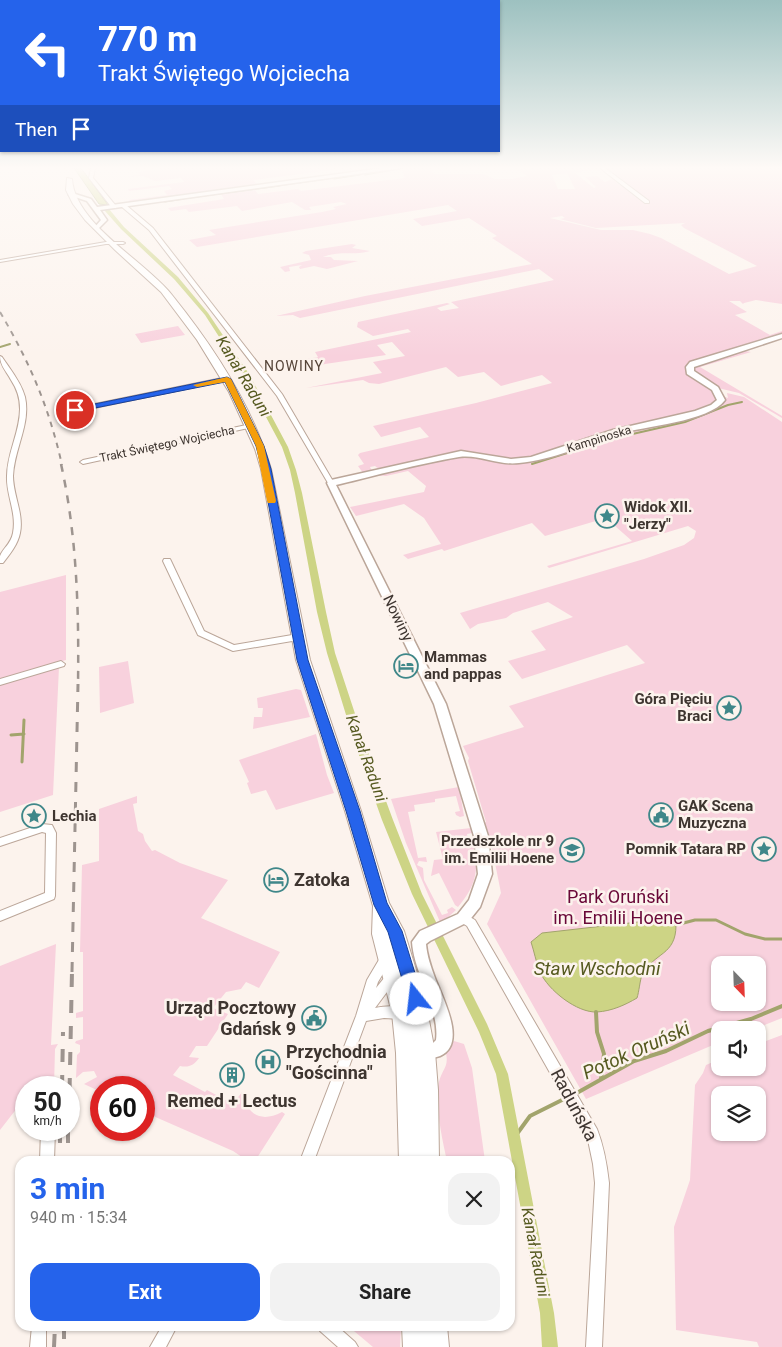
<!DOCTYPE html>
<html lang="en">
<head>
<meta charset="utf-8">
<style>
	:root { --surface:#fff; --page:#f2f2f2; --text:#222; --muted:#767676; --accent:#2563eb }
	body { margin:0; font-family:Roboto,sans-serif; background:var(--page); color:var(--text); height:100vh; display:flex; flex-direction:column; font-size:19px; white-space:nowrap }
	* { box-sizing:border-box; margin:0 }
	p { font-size:16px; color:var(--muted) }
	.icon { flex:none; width:28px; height:28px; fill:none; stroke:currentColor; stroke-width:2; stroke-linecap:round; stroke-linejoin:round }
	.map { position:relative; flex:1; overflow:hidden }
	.side { position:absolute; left:15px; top:1156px; width:500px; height:175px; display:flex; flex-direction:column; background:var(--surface); border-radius:15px; box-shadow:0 1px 4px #0004 }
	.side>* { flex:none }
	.top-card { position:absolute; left:0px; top:0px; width:500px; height:152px; box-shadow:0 1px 4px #0004; background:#2563eb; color:#fff; overflow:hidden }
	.needle { width:32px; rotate:157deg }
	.fabs { position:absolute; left:711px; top:956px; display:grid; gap:10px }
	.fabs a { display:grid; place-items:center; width:55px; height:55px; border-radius:10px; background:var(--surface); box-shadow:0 1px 4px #0004; font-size:25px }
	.speed { position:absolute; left:15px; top:1076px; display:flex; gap:10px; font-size:25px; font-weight:700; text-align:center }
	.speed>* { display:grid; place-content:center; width:65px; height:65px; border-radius:50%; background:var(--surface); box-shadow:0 1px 4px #0004; line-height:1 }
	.speed small { font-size:12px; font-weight:400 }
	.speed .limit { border:8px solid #d22; background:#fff; color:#111 }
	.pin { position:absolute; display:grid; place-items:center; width:42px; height:42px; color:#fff; margin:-21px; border:2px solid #fff; border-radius:50%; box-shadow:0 1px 5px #0007 }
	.me { position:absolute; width:55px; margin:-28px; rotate:344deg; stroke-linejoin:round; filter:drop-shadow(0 0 4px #0008) }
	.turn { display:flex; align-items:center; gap:18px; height:105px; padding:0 15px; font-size:22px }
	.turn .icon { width:65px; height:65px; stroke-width:2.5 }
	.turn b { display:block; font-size:35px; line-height:42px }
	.then { display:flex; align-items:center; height:48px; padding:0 15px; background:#0003; gap:10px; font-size:19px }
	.round { display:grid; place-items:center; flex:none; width:52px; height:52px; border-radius:15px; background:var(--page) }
	.headline { display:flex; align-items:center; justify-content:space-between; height:85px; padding:0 15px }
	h1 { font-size:30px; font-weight:700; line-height:38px; color:var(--accent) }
	.primary-button { display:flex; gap:10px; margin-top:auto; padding:10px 15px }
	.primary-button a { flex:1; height:58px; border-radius:15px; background:var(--accent); color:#fff; font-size:20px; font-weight:700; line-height:58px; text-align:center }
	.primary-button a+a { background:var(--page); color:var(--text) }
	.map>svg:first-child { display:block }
	.green { fill:#f8d1dd; fill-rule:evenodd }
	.water { fill:#cdd485; stroke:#a2a46c }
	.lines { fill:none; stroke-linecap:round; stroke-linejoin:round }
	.stream-far3 { stroke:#a2a46c; stroke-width:1 }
	.stream-far2 { stroke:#a2a46c; stroke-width:2 }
	.stream-far1 { stroke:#a2a46c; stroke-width:3 }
	.stream { stroke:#a2a46c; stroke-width:4 }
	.canal { fill:#cdd485; fill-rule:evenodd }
	.minor-casing { stroke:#bba699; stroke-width:2 }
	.tertiary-casing { stroke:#bba699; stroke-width:3 }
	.secondary-casing { stroke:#bba699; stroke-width:3 }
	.primary-casing { stroke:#bba699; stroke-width:2 }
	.minor { fill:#fff; fill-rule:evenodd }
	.tertiary { fill:#fff; fill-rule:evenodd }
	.secondary { fill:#fff; fill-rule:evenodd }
	.primary { fill:#fff; fill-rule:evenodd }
	.rail-far3 { stroke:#9d948f; stroke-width:2; stroke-dasharray:5.5 5.5; stroke-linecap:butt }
	.rail-far2 { stroke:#9d948f; stroke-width:2.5; stroke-dasharray:8 8; stroke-linecap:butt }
	.rail-far1 { stroke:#9d948f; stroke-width:3; stroke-dasharray:10 10; stroke-linecap:butt }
	.rail { stroke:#9d948f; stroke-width:4; stroke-dasharray:13 13; stroke-linecap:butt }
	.route { fill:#2563eb; stroke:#184099 }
	.slow { fill:#f59e0b }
	.labels { text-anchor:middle; stroke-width:5; stroke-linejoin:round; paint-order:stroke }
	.far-street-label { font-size:12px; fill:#3e3530; stroke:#fcf3ed }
	.far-neighbourhood-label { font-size:14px; letter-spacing:1px; fill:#554438; stroke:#fcf3ed }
	.poi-label { font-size:15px; font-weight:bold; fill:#3e3530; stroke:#fcf3ed; text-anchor:start }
	.street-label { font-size:15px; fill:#3e3530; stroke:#fcf3ed }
	.water-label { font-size:16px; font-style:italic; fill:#55591f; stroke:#fcf3ed }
	.near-poi-label { font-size:18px; font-weight:bold; fill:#3e3530; stroke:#fcf3ed; text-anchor:start }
	.near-park-label { font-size:18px; fill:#690838; stroke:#fcf3ed }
	.near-street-label { font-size:18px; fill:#3e3530; stroke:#fcf3ed }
	.near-water-label { font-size:19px; font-style:italic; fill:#55591f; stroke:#fcf3ed }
</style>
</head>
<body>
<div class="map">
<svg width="782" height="1347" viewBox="0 0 782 1347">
	<rect width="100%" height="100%" fill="#fcf3ed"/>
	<!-- green -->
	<path class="green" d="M169,168L384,169L345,174L339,169L254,180L257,186L131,203L129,200L167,195L164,191L172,189L169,186L129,191L128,189L184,182L181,178L155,181L143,176L125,177L140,175L138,172Z
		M412,168H428L434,174H483L495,179H512L527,176L517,169H520L598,168L575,173L594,188L596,187L585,177L597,176L605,182L612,179L620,185H626L605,168H782V304L756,300L744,303L743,304L740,301H729L747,312L735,315L770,335L782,331V334L690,362L685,370L711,389L717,399C706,413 552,451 525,458C503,461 483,450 462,452L380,470L375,466L370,467L372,471L363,473L358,466L364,464L358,455L360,453L429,437L420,427L381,437L373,426L476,403L552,383L542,375L501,386L484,372L458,377L446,367L379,384L369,383L363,380L306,388L382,373L373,362L405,356L392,342L377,345L386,355L325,364L304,370L297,361L318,357L315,352L411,332L408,329L373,336L357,327L358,322L447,303L450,304L437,308L441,311L459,308L451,302L554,280L539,269L300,318L293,315L276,316L365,296L532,264L492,238L497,236L469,218L422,226L413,219L457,211L448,205L197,247L189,240L216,235L209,230L322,212L336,209L333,207L347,204L341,202L309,207L311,210H305L292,202L242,211L237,206L189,212L186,209L171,211L168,208L224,199L221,194L255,190L258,194L298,189L301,191L405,178L402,171H399ZM567,173L575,189H558L552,175ZM562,216L565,218L560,219L596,228L685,223L681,225L684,228L757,266L729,274L661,238L650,234L633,230H601L550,218Z
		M352,244L356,245L352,248L370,251C353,256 341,250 323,257H331L334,260L358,261L327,269L314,266L300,269L299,267L302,265L289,267L290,271L285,272L280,267L311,260L309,255L302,253L306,251Z
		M178,326L185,335L141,343L135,334Z
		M740,350L751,352L700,367L782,416V418L739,393L718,388L693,369V367Z
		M727,393L744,397L782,422V1018L752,1030H720V1042L586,1099L487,924L501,893L490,838L484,823L486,822L468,761L469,758L463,746L524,727L509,706L645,663L627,645L522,679L508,661L546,650L531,631L573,617L548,602L513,613L506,618L478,624L470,629L460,613L644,559L684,545L694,538L696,531L688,526L549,568L547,566L632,541L606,518L545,536L532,523L444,551L442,549L408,559L403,555L441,544L424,518L404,504L356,516L350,507L424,492L426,486L408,471L386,476L373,475L463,456L480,457L509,463L524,462L621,432L686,418L720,405L725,402V397L728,398ZM720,965H758V1002H720Z
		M66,575V660L0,679V592Z
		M128,661L134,703L100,713L99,667Z
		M59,667L53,795L0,812V684Z
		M296,689L301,690L310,717L253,729L254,717H262L263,708H258L257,698Z
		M316,734L327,775L334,793L276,810L266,790L251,794L247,783L249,782L239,760Z
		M459,787L464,816L460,817L456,815L455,812L460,811L456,796L435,799V802L414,805L415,811L408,812L418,858L426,857L427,862L419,861L417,865L423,868L424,880L442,915L448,913L447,910L452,907L456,910L445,920L440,922L406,843L391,799Z
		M137,796V803L133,804L138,831L143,834L145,841L152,851L155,850L180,863L228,880L201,918L280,952L259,988L246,982L241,989L226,992L213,1008L228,1014L207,1046H196L189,1057L199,1058C194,1065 189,1068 180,1066L173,1075L205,1092L207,1090L233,1104L242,1092C247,1115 261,1123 282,1112L285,1114L255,1161H248L233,1151L144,1112V1088H101V1092L84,1084L97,1077L94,1071L83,1072L76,1078L77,1055L80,1052V1045L75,1043L76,1041L83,1039V1017L76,1018V1013L83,1011V952H80L82,865L99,861V809Z
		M471,828L472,833L467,834L468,838H473C479,868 478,883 458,907L455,905L439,873L431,876L434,860L443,859L436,832Z
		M56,944L51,1045L58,1044L55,1049L54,1087L26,1088V1102L21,1103L0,1130V966Z
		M782,1035V1347H759L757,1342L676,1330L674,1227L690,1180L695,1085L703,1073L706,1065L720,1059V1068H758V1044ZM720,1095H758V1132H720Z
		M454,1041L464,1044L472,1068L485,1161H447C442,1138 436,1111 438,1087C440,1069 451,1068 445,1050Z
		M348,1326H401L400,1347H373Z"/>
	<!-- water -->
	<path class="water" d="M74,168H81L108,205L99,204Z
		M656,920L670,921L676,925C676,956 654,952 642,975C640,980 639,992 637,998C625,1005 612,1011 597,1012C577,1013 548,990 540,972C536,962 534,951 531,942L542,933Z"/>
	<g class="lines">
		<!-- stream-far3 -->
		<path class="stream-far3" d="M365,175L405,168
			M334,179L360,175
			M284,185L328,179
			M189,198L280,186
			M165,202L184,199
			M132,206L160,202"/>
		<!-- stream-far2 -->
		<path class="stream-far2" d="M0,347L10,344
			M532,464L615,438L685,422L728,405L742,402"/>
		<!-- stream-far1 -->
		<path class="stream-far1" d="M11,735L24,734
			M22,762L24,720
			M676,925L695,920H716L745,934L765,939H782"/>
		<!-- stream -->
		<path class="stream" d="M596,1012L597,1032L604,1054L601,1079
			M575,1094L634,1061L666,1051L708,1031L751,1019L782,1006
			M514,1138L530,1116L568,1097"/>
		<!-- canal -->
		<path class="canal" d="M105,209H109L124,227L178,277L208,313L249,374L288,447L296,470L302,493L326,612L335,653L365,744L393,820L422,894L487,1024L508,1074L554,1313L558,1347H542L540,1313L496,1074L479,1032L412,894L382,820L355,744L327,653L317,612L295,493L290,470L282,447L243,374L205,315L174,279L121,229L105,211Z"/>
		<!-- minor casing -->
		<g class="minor-casing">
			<path id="minor" d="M91,168H95L93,178L116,206V208H112L89,178Z
				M600,168H605L649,201V203H645Z
				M122,205H126L153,228L282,394L334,483L333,484L331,485L328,483L277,396L149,230L122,207Z
				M106,242H123L125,243L123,244H106L0,262V260Z
				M0,356L2,357C10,369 21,382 25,397C31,424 14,449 13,476C13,495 24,514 20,533C18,544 10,554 3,563H0C0,563 0,556 0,556C3,548 11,544 13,533C17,513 6,495 7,476C7,453 20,432 20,409C20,398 17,389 11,380C7,372 0,366 0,356Z
				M227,377L230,379L229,380L75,412L72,410L75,408Z
				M251,424L254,426L253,427L83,464L80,462L83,460Z
				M164,559H170L171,561L204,631L234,645L298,634L302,637L298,640L233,651L198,635L163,561Z
				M61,661L65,664L64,666L0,685V679Z
				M42,824L52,825L56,833L55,896L54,899L0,921V911L45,893L46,833L42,832L0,846V838Z
				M463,913L475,920L597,1129C604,1147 607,1165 609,1183L602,1347H586L595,1183L593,1164L588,1140L467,926L459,921L457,918L459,915Z
				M387,952L391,953L393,957L378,982L376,988L389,972L393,971L397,972L399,976L375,1008C385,1006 396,1005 405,1009L407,1013L405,1017L401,1019L384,1018L366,1021L314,1161H300L356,1016L367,980L383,953Z
				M41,1130H55L54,1161H40Z
				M32,1326H46V1347H30Z
				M162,1326H177L166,1347H150Z
				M318,1326H337L355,1342L358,1347H338L320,1331Z"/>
		</g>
		<!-- tertiary casing -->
		<g class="tertiary-casing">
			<path id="tertiary" d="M782,334V338L694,367V371L718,387L725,400C709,422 644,426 618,434C585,444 554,460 519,463C499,466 479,454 459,457C418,464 377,475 336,485L446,704L488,836L492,874L480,907L468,922L430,941L426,944C427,956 431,967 435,978C442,997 468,1044 440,1056C431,1059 422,1061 413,1057L411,1052L413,1047L433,1043L436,1040C440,1010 414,974 412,942L420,931L458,914L469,900L478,874L474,836L434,704L327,483L331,480L461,451L511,459L531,457L613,430L695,411L711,405L717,400L712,390L687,374L686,367L690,362Z"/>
		</g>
		<!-- secondary casing -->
		<g class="secondary-casing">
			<path id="secondary" d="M383,168H401L100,210L107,220L97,230L94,228L101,220L87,201L69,195L72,193L91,199L97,207Z"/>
		</g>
		<!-- primary casing -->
		<g class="primary-casing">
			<path id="primary" d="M67,178L72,179C75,224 145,261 172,295C214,347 252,405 271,469L310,660L361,811L389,903L404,931L425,999L435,1052L438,1090L439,1161H399L396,1053L392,1013L372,934L373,906L345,811L296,660L261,469L255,449L229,392L197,340L161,292L115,250L85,220L73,204L66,190Z
				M402,1326H447L449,1347H403Z"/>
		</g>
		<!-- minor -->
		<use href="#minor" class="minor"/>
		<!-- tertiary -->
		<use href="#tertiary" class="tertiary"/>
		<!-- secondary -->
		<use href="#secondary" class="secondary"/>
		<!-- primary -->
		<use href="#primary" class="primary"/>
		<!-- rail-far3 -->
		<path class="rail-far3" d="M0,312C30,363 49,407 62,465"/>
		<!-- rail-far2 -->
		<path class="rail-far2" d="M61,464C77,536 79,611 78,685"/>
		<!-- rail-far1 -->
		<path class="rail-far1" d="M72,972L78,684"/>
		<!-- rail -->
		<path class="rail" d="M62,1088L63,1032
			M69,1117L72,971
			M60,1130V1161
			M68,1130V1161
			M64,1326V1347
			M54,1347L55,1326"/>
	</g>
	<!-- sky -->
	<linearGradient id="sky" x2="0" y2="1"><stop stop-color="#9dc1c0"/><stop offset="0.47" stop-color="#fefaf7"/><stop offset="1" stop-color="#fefaf7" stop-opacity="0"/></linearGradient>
	<rect width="782" height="357" fill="url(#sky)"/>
	<!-- route -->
	<path class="route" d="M227,377L231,379L264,446L271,469L308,660L360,811L387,903L402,931L423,999L421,1004L416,1006L410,1004L408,999L388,932L374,905L346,811L297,660L262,469L256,446L225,382L75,412L71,410L75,408Z"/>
	<!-- slow -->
	<path class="slow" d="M227,377L231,379L264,446L276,501L275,503H268L267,501L256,446L225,382L197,387L193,385Z"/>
	<!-- icons -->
	<defs>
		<g id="sight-ring" transform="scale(1.25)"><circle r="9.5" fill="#fcf3ed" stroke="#3f8789" stroke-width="1.5"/><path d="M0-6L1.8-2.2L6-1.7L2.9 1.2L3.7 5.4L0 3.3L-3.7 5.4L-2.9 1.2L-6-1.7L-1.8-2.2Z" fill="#3f8789"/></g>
		<g id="hotel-ring" transform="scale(1.25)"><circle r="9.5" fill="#fcf3ed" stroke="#3f8789" stroke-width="1.5"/><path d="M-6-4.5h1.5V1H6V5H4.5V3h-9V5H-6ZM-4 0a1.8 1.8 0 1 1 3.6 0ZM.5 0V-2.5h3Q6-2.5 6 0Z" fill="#3f8789"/></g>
		<g id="civic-ring" transform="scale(1.25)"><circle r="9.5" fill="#fcf3ed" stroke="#3f8789" stroke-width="1.5"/><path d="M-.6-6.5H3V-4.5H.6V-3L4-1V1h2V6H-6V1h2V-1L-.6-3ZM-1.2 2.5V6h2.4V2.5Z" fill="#3f8789"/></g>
		<g id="school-ring" transform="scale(1.25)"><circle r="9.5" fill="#fcf3ed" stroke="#3f8789" stroke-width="1.5"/><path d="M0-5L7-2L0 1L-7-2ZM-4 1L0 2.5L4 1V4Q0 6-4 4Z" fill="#3f8789"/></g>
		<g id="hospital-ring" transform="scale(1.25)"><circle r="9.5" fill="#fcf3ed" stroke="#3f8789" stroke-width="1.5"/><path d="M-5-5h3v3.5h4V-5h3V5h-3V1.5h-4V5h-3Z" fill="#3f8789"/></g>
		<g id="building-ring" transform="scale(1.25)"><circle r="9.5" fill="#fcf3ed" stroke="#3f8789" stroke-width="1.5"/><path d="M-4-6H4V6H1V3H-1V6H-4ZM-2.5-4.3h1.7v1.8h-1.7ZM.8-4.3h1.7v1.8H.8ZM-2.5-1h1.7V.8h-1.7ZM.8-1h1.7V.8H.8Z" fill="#3f8789"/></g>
	</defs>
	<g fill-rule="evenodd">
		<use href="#sight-ring" x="607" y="516"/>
		<use href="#hotel-ring" x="406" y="666"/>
		<use href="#sight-ring" x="729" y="708"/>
		<use href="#civic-ring" x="661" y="815"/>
		<use href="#sight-ring" x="34" y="816"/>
		<use href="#sight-ring" x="764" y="849"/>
		<use href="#school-ring" x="572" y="850"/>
		<use href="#hotel-ring" x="276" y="880"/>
		<use href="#civic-ring" x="314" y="1018"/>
		<use href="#hospital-ring" x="268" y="1062"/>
		<use href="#building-ring" x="232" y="1075"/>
	</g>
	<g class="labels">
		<!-- far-street labels -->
		<g class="far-street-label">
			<text transform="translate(599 439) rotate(-17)" y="4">Kampinoska</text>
			<text transform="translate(167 444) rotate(-12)" y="4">Trakt Świętego Wojciecha</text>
		</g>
		<!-- far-neighbourhood labels -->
		<g class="far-neighbourhood-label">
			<text x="294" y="371">NOWINY</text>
		</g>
		<!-- poi labels -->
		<g class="poi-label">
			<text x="624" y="512">Widok XII.<tspan x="624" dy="17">"Jerzy"</tspan></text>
			<text x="424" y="662">Mammas<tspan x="424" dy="17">and pappas</tspan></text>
			<text x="712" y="704" text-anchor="end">Góra Pięciu<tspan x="712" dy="17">Braci</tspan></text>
			<text x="678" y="811">GAK Scena<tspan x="678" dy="17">Muzyczna</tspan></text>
			<text x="52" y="821">Lechia</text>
			<text x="554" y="846" text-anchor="end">Przedszkole nr 9<tspan x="554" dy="17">im. Emilii Hoene</tspan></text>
			<text x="746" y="854" text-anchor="end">Pomnik Tatara RP</text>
		</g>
		<!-- street labels -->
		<g class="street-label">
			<text transform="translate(398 618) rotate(64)" y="5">Nowiny</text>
		</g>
		<!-- water labels -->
		<g class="water-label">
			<text transform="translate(244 376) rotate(59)" y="6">Kanał Raduni</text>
			<text transform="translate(367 758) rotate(70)" y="6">Kanał Raduni</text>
			<text transform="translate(536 1252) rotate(79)" y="6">Kanał Raduni</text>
		</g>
		<!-- near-poi labels -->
		<g class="near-poi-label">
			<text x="294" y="886">Zatoka</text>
			<text x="296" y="1014" text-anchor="end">Urząd Pocztowy<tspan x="296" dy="21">Gdańsk 9</tspan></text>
			<text x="286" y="1058">Przychodnia<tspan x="286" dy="21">"Gościnna"</tspan></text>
			<text x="232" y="1107" text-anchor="middle">Remed + Lectus</text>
		</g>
		<!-- near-park labels -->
		<g class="near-park-label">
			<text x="618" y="903">Park Oruński<tspan x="618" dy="21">im. Emilii Hoene</tspan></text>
		</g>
		<!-- near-street labels -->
		<g class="near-street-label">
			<text transform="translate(574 1105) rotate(62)" y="6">Raduńska</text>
		</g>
		<!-- near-water labels -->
		<g class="near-water-label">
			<text x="597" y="975">Staw Wschodni</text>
			<text transform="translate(636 1050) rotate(-24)" y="7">Potok Oruński</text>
		</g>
	</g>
</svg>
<div class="fabs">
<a><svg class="needle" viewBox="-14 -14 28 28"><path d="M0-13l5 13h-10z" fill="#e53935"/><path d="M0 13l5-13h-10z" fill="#767676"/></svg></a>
<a><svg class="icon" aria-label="sound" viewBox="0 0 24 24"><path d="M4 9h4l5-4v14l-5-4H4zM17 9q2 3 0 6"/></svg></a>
<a><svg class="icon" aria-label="layers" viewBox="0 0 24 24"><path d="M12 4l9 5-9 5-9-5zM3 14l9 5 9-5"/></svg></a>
</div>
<div class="speed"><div>50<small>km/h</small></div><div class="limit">60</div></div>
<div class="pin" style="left:75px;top:410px;background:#d93025"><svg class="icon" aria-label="arrive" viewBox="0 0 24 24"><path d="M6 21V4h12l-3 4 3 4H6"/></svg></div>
<svg class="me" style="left:416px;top:999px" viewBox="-20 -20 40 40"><circle r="19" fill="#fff"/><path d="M0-13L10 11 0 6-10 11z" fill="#2563eb"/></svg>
<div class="top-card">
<div class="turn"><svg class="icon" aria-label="left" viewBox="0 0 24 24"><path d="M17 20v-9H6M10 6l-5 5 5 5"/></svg><div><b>770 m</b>Trakt Świętego Wojciecha</div></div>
<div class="then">Then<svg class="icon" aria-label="arrive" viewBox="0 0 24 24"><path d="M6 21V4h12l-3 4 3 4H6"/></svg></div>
</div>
<section class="side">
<div class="headline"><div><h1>3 min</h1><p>940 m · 15:34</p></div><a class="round"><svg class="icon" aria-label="close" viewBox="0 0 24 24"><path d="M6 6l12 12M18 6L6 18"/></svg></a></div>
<div class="primary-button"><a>Exit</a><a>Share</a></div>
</section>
</div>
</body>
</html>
